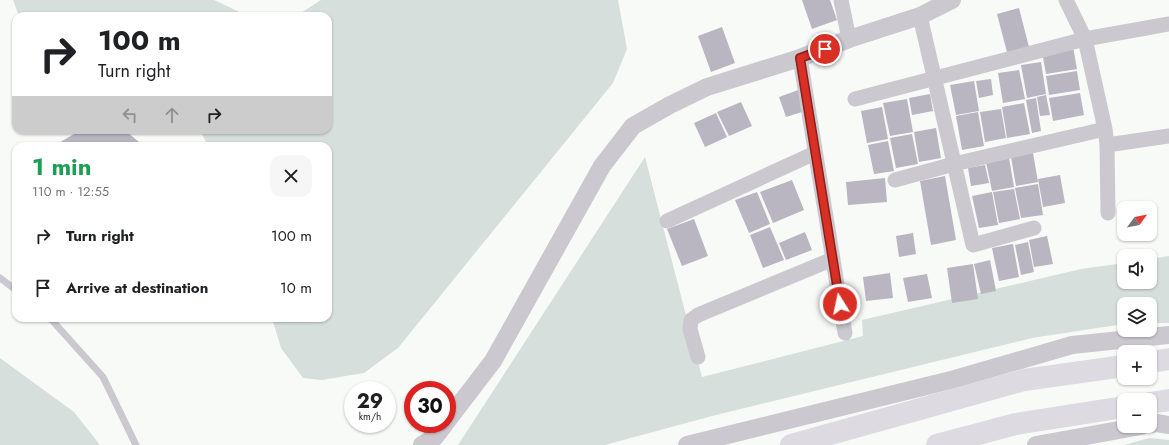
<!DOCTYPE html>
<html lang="en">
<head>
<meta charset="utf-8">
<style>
	:root { --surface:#fff; --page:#f6f6f6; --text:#202124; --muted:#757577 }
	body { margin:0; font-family:Jost,sans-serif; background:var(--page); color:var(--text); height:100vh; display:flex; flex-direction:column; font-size:15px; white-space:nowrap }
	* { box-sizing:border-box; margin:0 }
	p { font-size:13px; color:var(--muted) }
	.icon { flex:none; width:22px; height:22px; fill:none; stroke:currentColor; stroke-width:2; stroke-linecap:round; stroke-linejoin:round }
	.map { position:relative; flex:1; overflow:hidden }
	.drawer { position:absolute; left:12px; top:142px; width:320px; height:180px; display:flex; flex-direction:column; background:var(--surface); border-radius:12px; box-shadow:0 1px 3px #0004 }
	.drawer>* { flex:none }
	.banner { position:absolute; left:12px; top:12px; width:320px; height:122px; border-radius:12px; box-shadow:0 1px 3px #0004; background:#fff; color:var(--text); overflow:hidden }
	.needle { width:26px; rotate:58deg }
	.controls { position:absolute; left:1117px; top:201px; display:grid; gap:8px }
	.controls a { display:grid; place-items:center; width:40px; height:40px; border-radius:8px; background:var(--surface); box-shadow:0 1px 3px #0004; font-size:20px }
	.speed { position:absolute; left:344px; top:381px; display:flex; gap:8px; font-size:20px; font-weight:700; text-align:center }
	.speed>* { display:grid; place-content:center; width:52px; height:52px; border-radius:50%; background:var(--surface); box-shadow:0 1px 3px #0004; line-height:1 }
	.speed small { font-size:10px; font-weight:400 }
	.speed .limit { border:6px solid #d22; background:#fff; color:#111 }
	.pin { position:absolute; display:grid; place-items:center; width:34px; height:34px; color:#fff; margin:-17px; border:2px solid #fff; border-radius:50%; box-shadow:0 1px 4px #0007 }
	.me { position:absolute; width:44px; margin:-22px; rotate:350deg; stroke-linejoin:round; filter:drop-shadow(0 0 3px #0008) }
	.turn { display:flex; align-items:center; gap:14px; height:84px; padding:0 20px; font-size:18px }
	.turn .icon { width:52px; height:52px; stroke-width:2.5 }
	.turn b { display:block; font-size:28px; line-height:34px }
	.lanes { display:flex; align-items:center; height:38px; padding:0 20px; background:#0003; justify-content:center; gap:20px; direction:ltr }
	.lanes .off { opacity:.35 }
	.round { display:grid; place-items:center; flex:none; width:42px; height:42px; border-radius:12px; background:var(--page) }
	.summary { display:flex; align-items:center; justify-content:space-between; height:68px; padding:0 20px }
	h1 { font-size:24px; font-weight:700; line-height:30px; color:#1e9e55 }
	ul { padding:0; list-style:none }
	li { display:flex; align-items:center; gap:12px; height:52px; padding:0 20px }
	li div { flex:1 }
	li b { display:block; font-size:15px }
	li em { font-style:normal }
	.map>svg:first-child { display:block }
	.green { fill:#d6dfdb }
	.building { fill:#b9b5c1 }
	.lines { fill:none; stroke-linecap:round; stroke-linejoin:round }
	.service { stroke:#cbc8cf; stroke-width:7 }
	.minor { stroke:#cbc8cf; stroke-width:15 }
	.tertiary { stroke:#cbc8cf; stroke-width:18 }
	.primary { stroke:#dddae2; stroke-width:22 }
	.route-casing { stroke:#8d1f18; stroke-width:10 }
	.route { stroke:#d93025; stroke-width:7 }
</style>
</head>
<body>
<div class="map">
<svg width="1169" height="445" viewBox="0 0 1169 445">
	<rect width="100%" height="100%" fill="#f8faf7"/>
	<!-- green -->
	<path class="green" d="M13,0H214L248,16H19Z
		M321,0H618L627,49L613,83L398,348L364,373L322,380L303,378L281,348L272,318H328V146H208L200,130H328V16H296Z
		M645,157L702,377L863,336L862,320L1081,269L1124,263V282H1150V259L1169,256V323H1150V304H1124V324L1032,338L712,416L605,445H458Z
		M0,358L74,412L100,445H0Z
		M1149,438L1169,440V445H1124Z"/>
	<!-- building -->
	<path class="building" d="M802,0H830L837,20L812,29Z
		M1019,8L1030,51L1008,56L997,14Z
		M722,27L735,63L711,72L698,36Z
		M1073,47L1077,69L1046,74L1042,52Z
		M1041,62L1046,94L1027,98L1021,65Z
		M1019,70L1025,99L1003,103L998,73Z
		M1077,71L1080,90L1049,95L1046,76Z
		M991,79L993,95L979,98L976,81Z
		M974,81L979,111L956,115L950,85Z
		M801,89L808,110L786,117L779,97Z
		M1080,93L1084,115L1053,121L1049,98Z
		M930,94L933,111L912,115L909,98Z
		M1046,95L1050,115L1040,116L1037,97Z
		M1036,98L1041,131L1032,133L1026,100Z
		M907,99L913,132L890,136L883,103Z
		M741,102L752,126L729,136L717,112Z
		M1024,103L1030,134L1007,138L1002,107Z
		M882,107L888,139L867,143L861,111Z
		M1001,109L1006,138L985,142L980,112Z
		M978,112L984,146L962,150L956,116Z
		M716,113L727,137L705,147L694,123Z
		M936,128L941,158L919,162L914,132Z
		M81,130H116L128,133L144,146H58L62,141Z
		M912,134L918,164L896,168L890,138Z
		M888,141L894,171L874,174L868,145Z
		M1033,153L1038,182L1016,186L1011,157Z
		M1009,158L1014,187L992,191L986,162Z
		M985,165L989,183L971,186L968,168Z
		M1060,175L1065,203L1043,207L1038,179Z
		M945,176L956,240L931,245L920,181Z
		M885,178L887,202L848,205L846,182Z
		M792,180L804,210L773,223L760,192Z
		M1038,184L1043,215L1021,218L1015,188Z
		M1014,189L1020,219L999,223L993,192Z
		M757,192L770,224L749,233L735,200Z
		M992,192L998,225L979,228L972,196Z
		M694,219L708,256L682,266L667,229Z
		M770,227L784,260L763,268L750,235Z
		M805,232L812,250L786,260L779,243Z
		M913,233L916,254L899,257L896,236Z
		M1047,236L1053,264L1034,267L1029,240Z
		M1028,242L1034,272L1021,275L1015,245Z
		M1013,244L1019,277L999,281L992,248Z
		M990,260L996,291L981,294L974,264Z
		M973,264L978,299L952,303L947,268Z
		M890,273L893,298L866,301L863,277Z
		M927,274L932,298L908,302L903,278Z"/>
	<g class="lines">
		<!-- service -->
		<path class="service" d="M0,278L16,290
			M50,318L103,377L136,445"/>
		<!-- minor -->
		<path class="minor" d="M841,0L849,39
			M1066,0L1085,39L1105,129L1107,145L1169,136
			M920,16L973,245L1034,228
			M800,58L845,333
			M855,99L1085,39L1169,24
			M1107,145L1108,213
			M895,180L954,164L1105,129
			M667,221L815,153
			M698,357L690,329L691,320L698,315L833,259"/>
		<!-- tertiary -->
		<path class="tertiary" d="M447,421L493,361L602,166L633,126L670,105L707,87L800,58L849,39L920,16L952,0
			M1150,424L1157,423L1169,425
			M422,445L435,437L445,424
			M687,445L955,379L1072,345L1169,335
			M1036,445L1141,426"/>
		<!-- primary -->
		<path class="primary" d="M1150,362L1169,359
			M1150,403L1169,400
			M791,445L1024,380L1124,366
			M937,445L1016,424L1124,407"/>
	</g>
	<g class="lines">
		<!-- route casing -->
		<g class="route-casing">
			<path id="route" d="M825,49L800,58L840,304"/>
		</g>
		<!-- route -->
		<use href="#route" class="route"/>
	</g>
</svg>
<div class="controls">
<a><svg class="needle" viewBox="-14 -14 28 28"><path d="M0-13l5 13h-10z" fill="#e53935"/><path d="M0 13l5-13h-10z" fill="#757577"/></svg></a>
<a><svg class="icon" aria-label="sound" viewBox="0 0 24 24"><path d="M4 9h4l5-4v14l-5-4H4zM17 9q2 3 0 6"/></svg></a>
<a><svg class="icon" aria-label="layers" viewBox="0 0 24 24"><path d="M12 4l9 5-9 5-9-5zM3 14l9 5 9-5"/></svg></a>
<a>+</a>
<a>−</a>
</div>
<div class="speed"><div>29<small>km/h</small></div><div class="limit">30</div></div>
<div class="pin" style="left:825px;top:49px;background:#d93025"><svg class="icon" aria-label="arrive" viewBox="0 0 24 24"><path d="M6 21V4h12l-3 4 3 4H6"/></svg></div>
<svg class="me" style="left:840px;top:304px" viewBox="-20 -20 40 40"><circle r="17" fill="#d93025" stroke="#fff" stroke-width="3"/><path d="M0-11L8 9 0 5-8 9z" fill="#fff"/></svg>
<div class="banner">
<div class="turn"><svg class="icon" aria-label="right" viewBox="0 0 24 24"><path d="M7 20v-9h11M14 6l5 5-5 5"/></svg><div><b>100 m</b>Turn right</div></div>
<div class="lanes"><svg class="icon off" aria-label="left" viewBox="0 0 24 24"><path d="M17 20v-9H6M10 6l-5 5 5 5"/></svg><svg class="icon off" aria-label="ahead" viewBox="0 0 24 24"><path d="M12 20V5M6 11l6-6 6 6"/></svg><svg class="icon" aria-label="right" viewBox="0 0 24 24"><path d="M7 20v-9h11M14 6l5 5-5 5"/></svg></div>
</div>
<section class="drawer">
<div class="summary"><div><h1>1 min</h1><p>110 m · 12:55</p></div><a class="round"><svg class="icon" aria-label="close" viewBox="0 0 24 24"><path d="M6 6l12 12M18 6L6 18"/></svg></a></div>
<ul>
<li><svg class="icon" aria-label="right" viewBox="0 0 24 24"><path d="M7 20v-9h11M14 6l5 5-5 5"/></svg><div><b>Turn right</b></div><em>100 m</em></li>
<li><svg class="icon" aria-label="arrive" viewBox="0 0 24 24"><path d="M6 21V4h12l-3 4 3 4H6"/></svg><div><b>Arrive at destination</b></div><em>10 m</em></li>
</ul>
</section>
</div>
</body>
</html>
